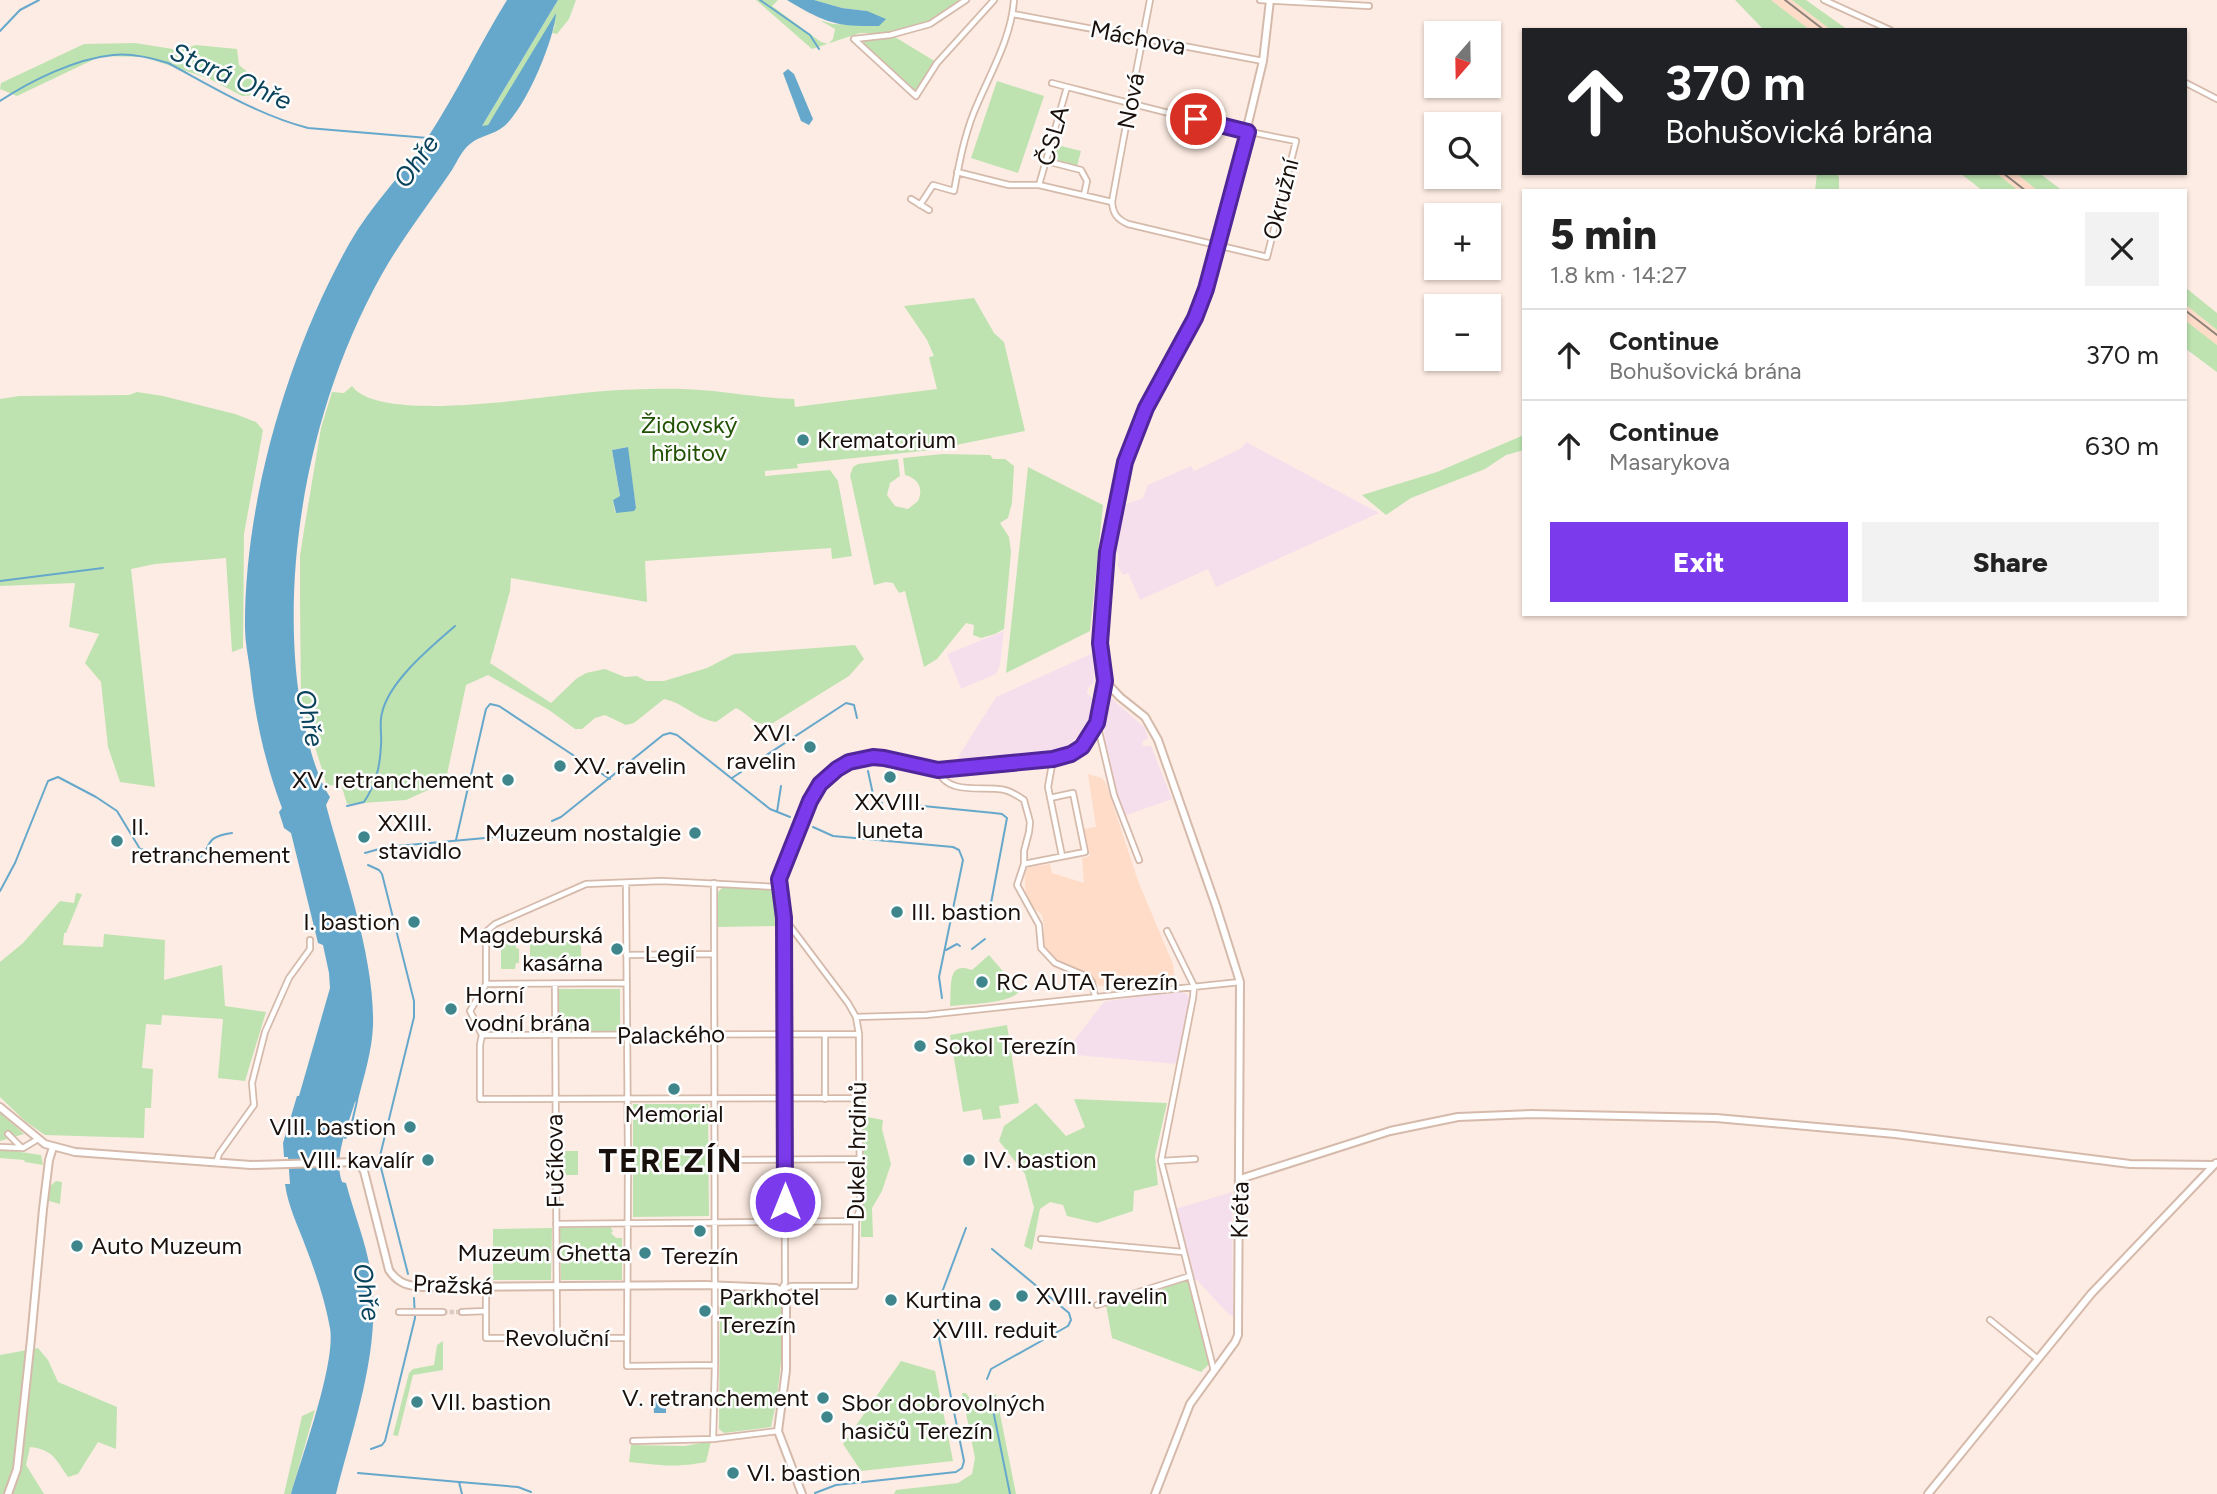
<!DOCTYPE html>
<html lang="en">
<head>
<meta charset="utf-8">
<style>
	:root { --surface:#fff; --page:#f2f2f2; --text:#222; --muted:#767676; --line:#e0e0e0; --accent:#7c3aed }
	body { margin:0; font-family:Figtree,sans-serif; background:var(--page); color:var(--text); height:100vh; display:flex; flex-direction:column; font-size:26px; white-space:nowrap }
	* { box-sizing:border-box; margin:0 }
	p { font-size:23px; color:var(--muted) }
	.icon { flex:none; width:38px; height:38px; fill:none; stroke:currentColor; stroke-width:2; stroke-linecap:round; stroke-linejoin:round }
	.map { position:relative; flex:1; overflow:hidden }
	.details { position:absolute; left:1522px; top:189px; width:665px; height:427px; display:flex; flex-direction:column; background:var(--surface); border-radius:0px; box-shadow:0 2px 5px #0004 }
	.details>* { flex:none }
	.top-card { position:absolute; left:1522px; top:28px; width:665px; height:147px; border-radius:0px; box-shadow:0 2px 5px #0004; background:#202124; color:#fff; overflow:hidden }
	.needle { width:46px; rotate:200deg }
	.fabs { position:absolute; left:1424px; top:21px; display:grid; gap:14px }
	.fabs a { display:grid; place-items:center; width:77px; height:77px; border-radius:0px; background:var(--surface); box-shadow:0 2px 5px #0004; font-size:35px }
	.pin { position:absolute; display:grid; place-items:center; width:60px; height:60px; color:#fff; margin:-30px; border:4px solid #fff; border-radius:50%; box-shadow:0 2px 7px #0007 }
	.me { position:absolute; width:77px; margin:-38px; rotate:0deg; stroke-linejoin:round; filter:drop-shadow(0 0 5px #0008) }
	.turn { display:flex; align-items:center; gap:24px; height:147px; padding:0 28px; font-size:32px }
	.turn .icon { width:91px; height:91px; stroke-width:2.5 }
	.turn b { display:block; font-size:49px; line-height:60px }
	.round { display:grid; place-items:center; flex:none; width:74px; height:74px; border-radius:0px; background:var(--page) }
	.overview { display:flex; align-items:center; justify-content:space-between; height:119px; padding:0 28px }
	h1 { font-size:42px; font-weight:800; line-height:52px }
	.primary-button { display:flex; gap:14px; margin-top:auto; padding:14px 28px }
	.primary-button a { flex:1; height:80px; border-radius:0px; background:var(--accent); color:#fff; font-size:28px; font-weight:800; line-height:80px; text-align:center }
	.primary-button a+a { background:var(--page); color:var(--text) }
	ul { padding:0; list-style:none }
	li { display:flex; align-items:center; gap:21px; height:91px; padding:0 28px; border-top:2px solid var(--line) }
	li div { flex:1 }
	li b { display:block; font-size:26px }
	li em { font-style:normal }
	.map>svg:first-child { display:block }
	.industrial { fill:#f6dfec }
	.built { fill:#ffdcc8 }
	.green { fill:#bee3b0; fill-rule:evenodd }
	.water { fill:#66a8cb }
	.lines { fill:none; stroke-linecap:round; stroke-linejoin:round }
	.stream { stroke:#66a8cb; stroke-width:2 }
	.street-tunnel { stroke:#dbcbc3; stroke-width:4.5; stroke-dasharray:4.5 2; stroke-linecap:butt }
	.street-casing { stroke:#d5baab; stroke-width:8 }
	.secondary-casing { stroke:#d5baab; stroke-width:10 }
	.street { stroke:#fff; stroke-width:4.5 }
	.secondary { stroke:#fff; stroke-width:6 }
	.rail { stroke:#8e817a; stroke-width:2 }
	.route-casing { stroke:#51269a; stroke-width:18 }
	.route { stroke:#7c3aed; stroke-width:12 }
	.poi-dot { fill:#3e868b; stroke:#fdfdfd; stroke-width:2.5 }
	.labels { text-anchor:middle; stroke-width:5; stroke-linejoin:round; paint-order:stroke }
	.street-label { font-size:24px; fill:#19100b; stroke:#fdfdfd }
	.park-label { font-size:24px; fill:#225102; stroke:#fdfdfd }
	.poi-label { font-size:24px; fill:#19100b; stroke:#fdfdfd; text-anchor:start }
	.water-label { font-size:26px; font-style:italic; fill:#09425b; stroke:#fdfdfd }
	.district-label { font-size:32px; font-weight:bold; letter-spacing:2px; fill:#19100b; stroke:#fdfdfd }
</style>
</head>
<body>
<div class="map">
<svg width="2217" height="1494" viewBox="0 0 2217 1494">
	<rect width="100%" height="100%" fill="#fdece3"/>
	<!-- industrial -->
	<path class="industrial" d="M1246,442L1379,513L1216,587L1208,569L1140,600L1128,573L1123,575L1117,565L1119,557L1114,546L1121,506L1143,498L1148,485L1191,466L1194,471L1242,448Z
		M1004,631L1000,665L996,674L961,689L947,654Z
		M1093,653L1094,682L1088,688L1087,693L1092,698L1090,718L1088,727L1075,745L1066,750L994,758L993,755H985V759L960,762L958,757L996,697Z
		M1111,698L1145,728L1148,738L1142,742L1143,746H1151L1172,799L1124,816L1110,776L1104,738L1106,700Z
		M1183,991L1190,998L1176,1064L1076,1055L1069,1047L1103,1003L1107,1001Z
		M1232,1192L1233,1315H1229L1197,1280H1194L1175,1209Z"/>
	<!-- built -->
	<path class="built" d="M1771,0H1792L1831,30H1810Z
		M1996,173H2016L2038,191H2019Z
		M2186,305L2217,330V345L2186,321Z
		M1088,774L1102,778L1106,783L1138,881L1173,964L1175,982L1099,986L1093,977L1085,972L1056,960L1043,947L1044,926L1042,915L1026,902L1024,868L1050,864L1052,873L1084,883L1082,858L1090,856L1084,829L1096,827Z"/>
	<!-- green -->
	<path class="green" d="M558,0H576L569,19L557,34L552,33L556,23L487,126H482Z
		M756,0H778L772,6L821,42L828,44L833,39L835,29L785,0L819,20L833,24L879,26L867,11L842,8L814,0H959L928,22L889,33H860L812,49Z
		M1735,0H1771L1810,30H1764Z
		M1792,0H1806L1848,30H1831Z
		M895,37L936,62L917,92L880,61L863,43L867,39Z
		M135,43L179,50L196,45L237,49L239,65L262,84L256,95L242,96L210,79L144,57L101,56L17,96L0,89L1,83L84,44Z
		M997,81L1044,96L1018,173L971,158Z
		M1057,145L1081,151L1077,166L1053,160Z
		M1817,173H1837L1839,178V191H1815Z
		M1960,173H1996L2019,191H1983Z
		M2016,173H2039L2063,191H2038Z
		M2186,288L2217,313V330L2186,305Z
		M974,298L994,333L1004,342L1025,431L951,446V448L797,464L798,468L765,471V476L830,470L838,481L852,556L832,559L831,548L645,561L647,602L511,578L510,591L490,663L551,703L576,679L586,673L605,669L625,677L637,676L646,681H664L707,668L734,654L855,645L864,659L849,676L773,723C755,728 750,715 736,708L716,722C696,719 684,703 664,699L634,723L626,725L605,715L595,718L582,729H575L549,710L488,675L466,685L445,784L441,788L435,787L406,800L347,804L341,784L327,786L301,701L300,601V556L305,524L321,428L332,392L344,393L352,386C378,422 523,399 565,395C604,390 644,388 683,389C720,390 757,398 794,399L795,407L937,389L929,357L934,356L927,340L904,306ZM627,447L636,508L615,512L613,500L620,497L612,450Z
		M2186,321L2217,345V372L2186,349Z
		M137,392L163,396L235,414L256,422L263,430L244,534L243,648L232,652L226,558L155,564L131,569L155,787L120,782L108,747L101,682L85,663L99,634L69,627L75,583L0,586V399L19,396L129,395Z
		M1524,435V450L1506,455L1485,469L1411,498L1386,515L1362,495L1437,472Z
		M943,454L990,455L993,459H1005L1014,466L1012,503L1008,518L1000,523L1009,537L1011,552L1004,629L995,634L981,638L973,635L974,625L966,623L937,659L924,667L905,591L899,593L893,583L886,582L874,585L850,475L853,467L858,464L898,459L900,476L890,483L887,495L895,506L908,509L918,501C924,489 918,478 905,475L903,458Z
		M1028,467L1103,505L1090,631L1006,673Z
		M723,887L770,890L776,895L781,926L718,927L717,893Z
		M76,893L82,894L66,933H64L63,945L103,947L104,934L165,940L164,980L222,965L225,1006L266,1012L245,1081L218,1078L223,1019L162,1015L161,1025L146,1024L142,1068L153,1069L151,1108H145L144,1138L45,1135L25,1121L0,1097V962L23,943L60,901L74,903Z
		M501,942H515L516,948L519,949V963H516L515,969H501Z
		M530,942H581V969H530Z
		M989,955L1020,991C1009,1004 968,1004 950,1006C952,988 946,960 972,970Z
		M559,989H620V1031H559Z
		M1007,1025L1019,1103L999,1106L1001,1118L983,1120L981,1109L963,1112L950,1035Z
		M1074,1099L1167,1103L1155,1156L1158,1185L1134,1191L1133,1211L1097,1223L1067,1216L1063,1205L1050,1202L1040,1209L1032,1250L1024,1246L1034,1208L1025,1174L999,1141L1004,1126L1036,1103L1066,1136L1085,1127Z
		M633,1104H708L709,1216L633,1217Z
		M0,1112L24,1134L0,1141Z
		M862,1116L883,1120L882,1129L891,1164L882,1191L872,1208L873,1237H861Z
		M0,1149L41,1155L43,1165L25,1162L24,1160L0,1158Z
		M559,1151H578V1175H559Z
		M56,1181L62,1182L60,1204L49,1201V1187Z
		M610,1227L613,1231L611,1233L616,1238H622V1280H561L560,1228Z
		M552,1228L551,1280H493V1229Z
		M1188,1280L1209,1364L1201,1372L1112,1338L1106,1305Z
		M747,1288C756,1289 773,1288 778,1296C790,1312 777,1406 771,1427L724,1433L719,1429L720,1289Z
		M443,1341V1370L413,1375L398,1436L393,1435L409,1373L413,1369L434,1365L437,1345Z
		M38,1348L48,1360L58,1382L117,1407L116,1449L98,1442L78,1474L68,1477C55,1458 53,1450 30,1447L26,1465L44,1494H0V1355Z
		M901,1361L935,1371L953,1461L861,1471L843,1444Z
		M962,1393H966L971,1400L984,1401L996,1394L1016,1494H894L896,1490L958,1483L972,1474L975,1458Z
		M315,1410L291,1494H284L302,1416Z
		M711,1441L706,1462C675,1468 660,1465 629,1462L631,1445L685,1446Z"/>
	<!-- water -->
	<path class="water" d="M507,0H558L482,126L488,125L556,13C554,41 525,110 503,127C493,135 479,136 470,144C462,150 457,162 452,170C431,201 408,231 389,262C319,380 284,534 296,670C299,705 311,769 330,797L326,805C344,872 375,958 373,1026C372,1051 364,1076 358,1100L355,1102C348,1126 333,1157 342,1182L346,1183C354,1214 369,1250 372,1282C380,1353 353,1426 336,1494H291C302,1456 336,1363 330,1328C325,1300 315,1271 305,1245C298,1226 288,1206 285,1184H290L288,1157H284L283,1143L297,1096H299L330,988L329,973L323,945L318,943L291,833L284,828L279,812L282,808C265,763 255,718 250,670C248,656 245,642 245,628C244,502 288,353 349,244C371,205 403,174 428,137C457,93 479,45 507,0Z
		M787,0H814L842,8L867,11L886,19L879,26C835,27 824,22 787,0Z
		M788,69L794,74L813,119L809,125L801,121L783,73Z
		M628,447L636,508L634,511L616,513L613,500L620,496L612,450Z
		M653,1397H666V1413H654Z"/>
	<g class="lines">
		<!-- stream -->
		<path class="stream" d="M760,0L810,35L819,49
			M0,31L20,10L39,0
			M0,101C32,80 75,59 113,55C130,53 152,58 168,63C213,87 258,115 308,128L428,138
			M0,581L103,568
			M756,762L846,703L854,705L857,718
			M868,771L874,799L882,803
			M599,772L610,779
			M732,778L741,772
			M903,804L994,813L1002,814L1007,818L988,919
			M347,806L364,802C376,784 380,767 381,745C382,734 379,723 382,713C389,681 431,647 455,626
			M777,812L781,786
			M552,821L561,817L663,735L670,733L677,735L770,809L790,817
			M813,827L833,836L953,847L959,850L963,860L939,977L942,998
			M456,840L486,709L490,704L499,706L585,763
			M365,853L386,847L517,835L527,831
			M368,865L379,870L382,874L414,1001V1017L379,1160L408,1274
			M0,891L15,863L48,781L58,777L96,797L117,811L140,849L194,861C215,851 199,837 232,833
			M972,949L985,939
			M946,950L957,944L960,946
			M345,1138L349,1135L357,1101
			M941,1295L966,1228
			M987,1379L991,1369L1068,1326L1071,1320L1069,1313L992,1249
			M991,1400L1010,1494
			M371,1449L382,1445L385,1441L415,1318L414,1298
			M358,1473L459,1482L462,1494
			M460,1482L518,1487L531,1492
			M815,1493L836,1485L956,1472L962,1468L964,1461L937,1328L938,1320"/>
		<!-- street-tunnel -->
		<path class="street-tunnel" d="M443,1312H462"/>
		<!-- street casing -->
		<g class="street-casing">
			<path id="street" d="M1260,0L1369,6
				M1824,0L1890,30
				M1013,14L1263,61
				M854,39L916,96L937,63L994,0
				M854,39L890,35L930,24L966,0
				M1052,83C1133,104 1214,126 1296,141L1267,257L1128,224C1117,219 1113,214 1112,202C1124,134 1137,67 1150,0
				M2186,83L2217,99
				M1046,161L1081,170L1087,181L1084,195
				M957,172L1009,185H1039L1067,87
				M1039,185L1112,202
				M911,199L929,210
				M920,205L933,185L954,191C959,164 964,137 974,112C989,75 1011,40 1014,0
				M1097,723L1114,795L1139,860
				M1053,759L1048,787L1062,856
				M938,770C946,794 979,787 998,789C1007,789 1017,795 1024,800L1030,822L1029,832L1024,851V864L1017,885L1039,925L1041,948L1055,963L1088,977L1092,982L1095,996
				M1024,864L1085,852L1073,793L1050,798
				M626,883L628,1161L627,1366L715,1365
				M778,887L662,881L586,884L495,924L487,931L486,937V984L470,1011L482,1035L480,1045V1099L859,1098
				M1167,931L1194,986L1193,998L1161,1161L1214,1371
				M626,955L713,954
				M486,984L626,983
				M555,984L557,1339
				M856,1017L926,1015L1240,982
				M482,1035L859,1034
				M825,1099V1035
				M8,1134L22,1148
				M0,1147L23,1148L38,1139
				M714,1160L859,1159
				M1161,1161L1195,1159
				M216,1163L219,1154L254,1105L252,1083L265,1032L289,978L310,949V940
				M556,1224L856,1221
				M1041,1239L1183,1252
				M486,1287V1338H627
				M784,1289L791,1286H855L856,1221L860,1208L859,1034L856,1017L848,1003L784,918
				M781,1290L785,1283L784,918L779,879L814,796L828,776L848,763L873,757L884,758L938,770L1053,759C1097,747 1097,720 1105,681
				M1097,1305L1190,1276
				M399,1312H443
				M462,1312L486,1311
				M1990,1320L2038,1359
				M713,1439L715,1365L714,883
				M633,1441L713,1439L778,1431"/>
		</g>
		<!-- secondary casing -->
		<g class="secondary-casing">
			<path id="secondary" d="M0,1107L45,1144L75,1152L251,1165L357,1162L364,1171L389,1270C398,1284 409,1286 424,1287L705,1285L776,1288L784,1294L786,1305V1370L778,1431L802,1494
				M1240,1179L1390,1131L1458,1117L1531,1114L1716,1118L1895,1134L2130,1164L2214,1165
				M8,1494L17,1469L31,1339L43,1209L49,1160L53,1147
				M1155,1494L1190,1404L1235,1342L1238,1335L1240,982L1216,906L1158,740L1145,717L1120,697L1105,681L1100,643L1107,552L1125,462L1134,434L1146,408L1195,318L1216,257L1263,61L1270,0
				M1928,1494L2091,1294L2216,1163"/>
		</g>
		<!-- street -->
		<use href="#street" class="street"/>
		<!-- secondary -->
		<use href="#secondary" class="secondary"/>
		<!-- rail -->
		<path class="rail" d="M1785,0L1824,30
			M2003,173L2026,191
			M2186,311L2217,335"/>
	</g>
	<g class="lines">
		<!-- route casing -->
		<g class="route-casing">
			<path id="route" d="M785,1202L784,918L779,879L810,801L820,784L837,769L849,762L873,757L884,758L938,770L1053,759L1071,754L1082,747L1097,723L1105,681L1100,643L1107,552L1125,462L1146,408L1195,318L1206,289L1248,132L1196,119"/>
		</g>
		<!-- route -->
		<use href="#route" class="route"/>
	</g>
	<!-- markers -->
	<g class="poi-dot">
		<circle cx="803" cy="440" r="7"/>
		<circle cx="810" cy="747" r="7"/>
		<circle cx="560" cy="766" r="7"/>
		<circle cx="890" cy="777" r="7"/>
		<circle cx="508" cy="780" r="7"/>
		<circle cx="695" cy="833" r="7"/>
		<circle cx="364" cy="837" r="7"/>
		<circle cx="117" cy="841" r="7"/>
		<circle cx="897" cy="912" r="7"/>
		<circle cx="414" cy="922" r="7"/>
		<circle cx="617" cy="949" r="7"/>
		<circle cx="982" cy="982" r="7"/>
		<circle cx="451" cy="1009" r="7"/>
		<circle cx="920" cy="1046" r="7"/>
		<circle cx="674" cy="1089" r="7"/>
		<circle cx="410" cy="1127" r="7"/>
		<circle cx="428" cy="1160" r="7"/>
		<circle cx="969" cy="1160" r="7"/>
		<circle cx="700" cy="1231" r="7"/>
		<circle cx="77" cy="1246" r="7"/>
		<circle cx="645" cy="1253" r="7"/>
		<circle cx="1022" cy="1296" r="7"/>
		<circle cx="891" cy="1300" r="7"/>
		<circle cx="995" cy="1305" r="7"/>
		<circle cx="705" cy="1311" r="7"/>
		<circle cx="823" cy="1398" r="7"/>
		<circle cx="417" cy="1402" r="7"/>
		<circle cx="827" cy="1417" r="7"/>
		<circle cx="733" cy="1473" r="7"/>
	</g>
	<g class="labels">
		<!-- street labels -->
		<g class="street-label">
			<text transform="translate(1138 38) rotate(11)" y="8">Máchova</text>
			<text transform="translate(1131 101) rotate(-79)" y="8">Nová</text>
			<text transform="translate(1053 136) rotate(-74)" y="8">ČSLA</text>
			<text transform="translate(1281 199) rotate(-76)" y="8">Okružní</text>
			<text x="670" y="962">Legií</text>
			<text transform="translate(671 1035) rotate(-1)" y="8">Palackého</text>
			<text transform="translate(857 1151) rotate(-89)" y="8">Dukel. hrdinů</text>
			<text transform="translate(555 1161) rotate(-91)" y="8">Fučíkova</text>
			<text transform="translate(1240 1210) rotate(-89)" y="8">Kréta</text>
			<text transform="translate(453 1285) rotate(2)" y="8">Pražská</text>
			<text x="557" y="1346">Revoluční</text>
		</g>
		<!-- park labels -->
		<g class="park-label">
			<text x="689" y="433">Židovský<tspan x="689" dy="28">hřbitov</tspan></text>
		</g>
		<!-- poi labels -->
		<g class="poi-label">
			<text x="817" y="448">Krematorium</text>
			<text x="796" y="741" text-anchor="end">XVI.<tspan x="796" dy="28">ravelin</tspan></text>
			<text x="574" y="774">XV. ravelin</text>
			<text x="494" y="788" text-anchor="end">XV. retranchement</text>
			<text x="890" y="810" text-anchor="middle">XXVIII.<tspan x="890" dy="28">luneta</tspan></text>
			<text x="378" y="831">XXIII.<tspan x="378" dy="28">stavidlo</tspan></text>
			<text x="131" y="835">II.<tspan x="131" dy="28">retranchement</tspan></text>
			<text x="681" y="841" text-anchor="end">Muzeum nostalgie</text>
			<text x="911" y="920">III. bastion</text>
			<text x="400" y="930" text-anchor="end">I. bastion</text>
			<text x="603" y="943" text-anchor="end">Magdeburská<tspan x="603" dy="28">kasárna</tspan></text>
			<text x="996" y="990">RC AUTA Terezín</text>
			<text x="465" y="1003">Horní<tspan x="465" dy="28">vodní brána</tspan></text>
			<text x="934" y="1054">Sokol Terezín</text>
			<text x="674" y="1122" text-anchor="middle">Memorial</text>
			<text x="396" y="1135" text-anchor="end">VIII. bastion</text>
			<text x="414" y="1168" text-anchor="end">VIII. kavalír</text>
			<text x="983" y="1168">IV. bastion</text>
			<text x="91" y="1254">Auto Muzeum</text>
			<text x="631" y="1261" text-anchor="end">Muzeum Ghetta</text>
			<text x="700" y="1264" text-anchor="middle">Terezín</text>
			<text x="1036" y="1304">XVIII. ravelin</text>
			<text x="719" y="1305">Parkhotel<tspan x="719" dy="28">Terezín</tspan></text>
			<text x="905" y="1308">Kurtina</text>
			<text x="995" y="1338" text-anchor="middle">XVIII. reduit</text>
			<text x="809" y="1406" text-anchor="end">V. retranchement</text>
			<text x="431" y="1410">VII. bastion</text>
			<text x="841" y="1411">Sbor dobrovolných<tspan x="841" dy="28">hasičů Terezín</tspan></text>
			<text x="747" y="1481">VI. bastion</text>
		</g>
		<!-- water labels -->
		<g class="water-label">
			<text transform="translate(231 76) rotate(24)" y="9">Stará Ohře</text>
			<text transform="translate(416 161) rotate(-55)" y="9">Ohře</text>
			<text transform="translate(310 718) rotate(79)" y="9">Ohře</text>
			<text transform="translate(367 1292) rotate(80)" y="9">Ohře</text>
		</g>
		<!-- district labels -->
		<g class="district-label">
			<text x="671" y="1172">TEREZÍN</text>
		</g>
	</g>
</svg>
<div class="fabs">
<a><svg class="needle" viewBox="-14 -14 28 28"><path d="M0-13l5 13h-10z" fill="#e53935"/><path d="M0 13l5-13h-10z" fill="#767676"/></svg></a>
<a><svg class="icon" aria-label="search" viewBox="0 0 24 24"><circle cx="10" cy="10" r="6"/><path d="M15 15l6 6"/></svg></a>
<a>+</a>
<a>−</a>
</div>
<div class="pin" style="left:1196px;top:119px;background:#d93025"><svg class="icon" aria-label="arrive" viewBox="0 0 24 24"><path d="M6 21V4h12l-3 4 3 4H6"/></svg></div>
<svg class="me" style="left:785px;top:1202px" viewBox="-20 -20 40 40"><circle r="17" fill="#7c3aed" stroke="#fff" stroke-width="3"/><path d="M0-11L8 9 0 5-8 9z" fill="#fff"/></svg>
<div class="top-card">
<div class="turn"><svg class="icon" aria-label="ahead" viewBox="0 0 24 24"><path d="M12 20V5M6 11l6-6 6 6"/></svg><div><b>370 m</b>Bohušovická brána</div></div>
</div>
<section class="details">
<div class="overview"><div><h1>5 min</h1><p>1.8 km · 14:27</p></div><a class="round"><svg class="icon" aria-label="close" viewBox="0 0 24 24"><path d="M6 6l12 12M18 6L6 18"/></svg></a></div>
<ul>
<li><svg class="icon" aria-label="ahead" viewBox="0 0 24 24"><path d="M12 20V5M6 11l6-6 6 6"/></svg><div><b>Continue</b><p>Bohušovická brána</p></div><em>370 m</em></li>
<li><svg class="icon" aria-label="ahead" viewBox="0 0 24 24"><path d="M12 20V5M6 11l6-6 6 6"/></svg><div><b>Continue</b><p>Masarykova</p></div><em>630 m</em></li>
</ul>
<div class="primary-button"><a>Exit</a><a>Share</a></div>
</section>
</div>
</body>
</html>
